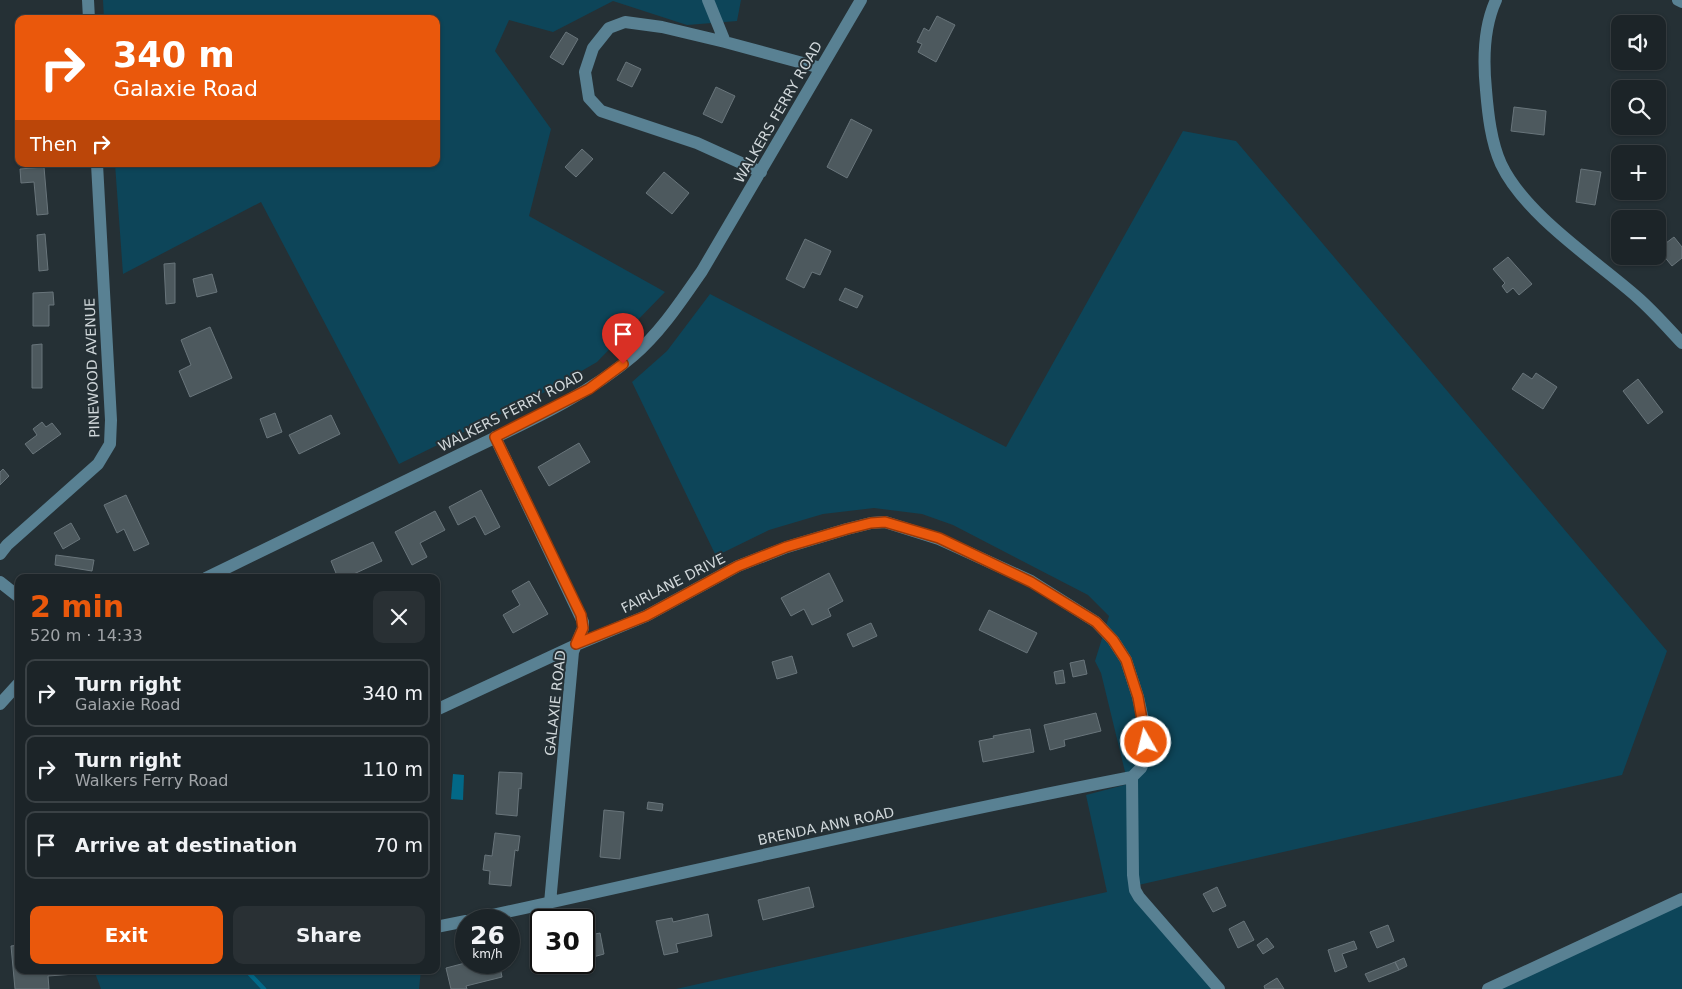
<!DOCTYPE html>
<html lang="en">
<head>
<meta charset="utf-8">
<style>
	:root { --surface:#1c2428; --page:#293034; --text:#f1f3f6; --muted:#a0a4a8; --line:#3a4145; --accent:#ea580c }
	body { margin:0; font-family:"DejaVu Sans",sans-serif; background:var(--page); color:var(--text); height:100vh; display:flex; flex-direction:column; font-size:19px; white-space:nowrap }
	* { box-sizing:border-box; margin:0 }
	p { font-size:16px; color:var(--muted) }
	.icon { flex:none; width:28px; height:28px; fill:none; stroke:currentColor; stroke-width:2; stroke-linecap:round; stroke-linejoin:round }
	.map { position:relative; flex:1; overflow:hidden }
	.side { position:absolute; left:15px; top:574px; width:425px; height:400px; display:flex; flex-direction:column; background:var(--surface); border-radius:10px; box-shadow:0 1px 4px #0004,0 0 0 1px var(--line) }
	.side>* { flex:none }
	.banner { position:absolute; left:15px; top:15px; width:425px; height:152px; border-radius:10px; box-shadow:0 1px 4px #0004,0 0 0 1px var(--line); background:#ea580c; color:#fff; overflow:hidden }
	.fabs { position:absolute; left:1611px; top:15px; display:grid; gap:10px }
	.fabs a { display:grid; place-items:center; width:55px; height:55px; border-radius:10px; background:var(--surface); box-shadow:0 1px 4px #0004,0 0 0 1px var(--line); font-size:25px }
	.speed { position:absolute; left:455px; top:909px; display:flex; gap:10px; font-size:25px; font-weight:700; text-align:center }
	.speed>* { display:grid; place-content:center; width:65px; height:65px; border-radius:50%; background:var(--surface); box-shadow:0 1px 4px #0004,0 0 0 1px var(--line); line-height:1 }
	.speed small { font-size:12px; font-weight:400 }
	.speed .limit { border:2px solid #111; border-radius:8px; background:#fff; color:#111 }
	.pin { position:absolute; display:grid; place-items:center; width:42px; height:42px; color:#fff; margin:-51px -21px; border-radius:50% 50% 50% 0; rotate:-45deg; box-shadow:0 0 5px #0007 }
	.pin .icon { rotate:45deg }
	.me { position:absolute; width:55px; margin:-28px; rotate:352deg; stroke-linejoin:round; filter:drop-shadow(0 0 4px #0008) }
	.turn { display:flex; align-items:center; gap:18px; height:105px; padding:0 15px; font-size:22px }
	.turn .icon { width:65px; height:65px; stroke-width:2.5 }
	.turn b { display:block; font-size:35px; line-height:42px }
	.then { display:flex; align-items:center; height:48px; padding:0 15px; background:#0003; gap:10px; font-size:19px }
	.round { display:grid; place-items:center; flex:none; width:52px; height:52px; border-radius:10px; background:var(--page) }
	.summary { display:flex; align-items:center; justify-content:space-between; height:85px; padding:0 15px }
	h1 { font-size:30px; font-weight:700; line-height:38px; color:var(--accent) }
	.cta { display:flex; gap:10px; margin-top:auto; padding:10px 15px }
	.cta a { flex:1; height:58px; border-radius:10px; background:var(--accent); color:#fff; font-size:20px; font-weight:700; line-height:58px; text-align:center }
	.cta a+a { background:var(--page); color:var(--text) }
	ul { padding:0; list-style:none }
	li { display:flex; align-items:center; gap:15px; height:68px; margin:0 10px 8px; padding:0 5px; border:2px solid var(--line); border-radius:10px }
	li div { flex:1 }
	li b { display:block; font-size:19px }
	li em { font-style:normal }
	.map>svg:first-child { display:block }
	.green { fill:#0d4559 }
	.water { fill:#026887 }
	.lines { fill:none; stroke-linecap:round; stroke-linejoin:round }
	.stream { stroke:#026887; stroke-width:4.5 }
	.building { fill:#4d595e; stroke:#69757b }
	.minor { stroke:#598193; stroke-width:12 }
	.route-casing { stroke:#983908; stroke-width:12 }
	.route { stroke:#ea580c; stroke-width:9 }
	.labels { text-anchor:middle; stroke-width:4; stroke-linejoin:round; paint-order:stroke }
	.street-label { font-size:14px; fill:#d0d7da; stroke:#253035 }
</style>
</head>
<body>
<div class="map">
<svg width="1682" height="989" viewBox="0 0 1682 989">
	<rect width="100%" height="100%" fill="#253035"/>
	<!-- green -->
	<path class="green" d="M103,0H741L737,21L687,25L613,1L553,32L509,20L495,51L551,129L529,216L665,292L597,362L547,391L399,464L261,202L123,274L115,164H436V19H104Z
		M1183,131L1236,141L1667,651L1622,775L1134,886L1214,989H676L1107,892L1086,795L1128,784L1101,673L1095,661L1109,616L1088,595L953,525L922,514L874,508L823,514L769,530L716,556L632,382L667,351L710,294L1006,447Z
		M1682,893V989H1490Z
		M94,970H421L419,989H101Z"/>
	<!-- water -->
	<path class="water" d="M453,774L464,775L463,800L451,799Z"/>
	<g class="lines">
		<!-- stream -->
		<path class="stream" d="M247,971L264,989"/>
	</g>
	<!-- building -->
	<path class="building" d="M937,16L955,25L936,62L918,52L922,44L917,42L924,28L929,31Z
		M566,32L578,39L563,65L550,57Z
		M626,62L641,69L632,87L617,80Z
		M716,87L735,96L722,123L703,114Z
		M1514,107L1546,111L1544,135L1511,131Z
		M851,119L872,130L847,178L827,167Z
		M582,149L593,159L576,177L565,167Z
		M44,167L48,214L37,215L34,182L21,183L20,169Z
		M1581,169L1601,172L1595,205L1576,202Z
		M664,172L689,193L672,214L646,193Z
		M45,234L48,270L39,271L37,235Z
		M1674,237L1682,247V258L1672,266L1658,249Z
		M805,239L831,251L820,275L812,272L804,288L786,279Z
		M1508,257L1532,284L1519,295L1513,288L1507,293L1502,286L1505,283L1493,269Z
		M175,263V303L166,304L164,264Z
		M212,274L217,292L197,297L193,279Z
		M845,288L863,296L857,308L839,300Z
		M53,292L54,305H49V326H33V293Z
		M210,327L232,378L190,397L179,371L191,365L181,340Z
		M42,344V388H32V345Z
		M1523,373L1532,379L1536,373L1557,387L1543,409L1512,389Z
		M1638,379L1663,412L1648,424L1623,391Z
		M275,413L282,432L267,438L260,419Z
		M331,415L340,434L299,454L289,435Z
		M42,422L46,427L52,423L61,434L33,454L25,444L37,435L33,429Z
		M579,443L590,462L549,486L538,467Z
		M3,469L9,476L0,485V472Z
		M481,490L500,527L485,535L475,516L458,525L449,507Z
		M126,495L149,544L134,551L124,529L117,533L104,505Z
		M435,511L445,530L420,543L427,557L412,565L395,532Z
		M71,523L80,539L63,549L54,533Z
		M373,542L382,561L345,578H338L331,561Z
		M56,555L94,560L92,571L55,565Z
		M829,573L843,601L828,609L831,616L812,625L804,609L791,616L781,598Z
		M529,581L548,614L513,633L503,615L520,605L512,591Z
		M989,610L1037,633L1027,653L979,630Z
		M871,623L877,636L853,647L847,634Z
		M792,656L797,673L777,679L772,662Z
		M1084,660L1087,674L1073,677L1070,663Z
		M1063,670L1065,683L1056,684L1054,672Z
		M1096,713L1101,731L1064,740L1065,746L1050,750L1044,725Z
		M1030,729L1034,752L983,762L979,741L994,738L993,736Z
		M499,772L522,773L521,789L519,788L517,816L496,814Z
		M648,802L663,804L662,811L647,809Z
		M604,810L624,812L620,859L600,857Z
		M495,833L520,836L518,851L515,850L511,886L489,884L490,871L483,870L485,855L492,856Z
		M809,887L814,907L763,920L758,900Z
		M1217,887L1226,906L1213,912L1203,894Z
		M708,914L712,936L676,944L678,952L664,955L656,921L672,918L673,922Z
		M1244,921L1254,940L1238,948L1229,929Z
		M1388,925L1394,941L1377,948L1370,932Z
		M600,933L604,954L593,957L595,965L572,970L571,962H584V939H587L586,936Z
		M1267,938L1274,947L1263,954L1257,945Z
		M1354,941L1357,949L1342,954L1347,967L1335,972L1328,950Z
		M19,945V970H75V974L48,976L49,989H15L11,946Z
		M1404,958L1407,966L1399,970L1395,962Z
		M469,962H499L502,977L466,986L467,989H451L446,968Z
		M1395,962L1399,970L1369,982L1365,974Z
		M1277,978L1284,989H1265L1264,986Z"/>
	<g class="lines">
		<!-- minor -->
		<path class="minor" d="M88,0L89,19
			M708,0L725,42
			M1496,0C1483,28 1483,60 1486,90C1488,114 1491,142 1501,164C1525,215 1595,260 1637,297C1653,311 1667,327 1682,343
			M1678,0L1682,2
			M761,172L697,143L601,111L589,98L585,72L593,48L609,28L625,22L662,27L725,42L821,68
			M495,437L583,622V628L573,652L550,903
			M0,554L7,545L98,464L110,444L111,420L97,164
			M206,578C290,537 374,496 459,455C518,426 583,399 633,356C661,332 681,301 702,271L861,0
			M0,582L19,597
			M0,704L19,683
			M436,710L576,645L646,616L738,566L787,547L847,529L871,523L885,522L939,539L1031,581L1096,622L1113,640L1126,660L1138,697L1145,729L1147,755L1141,768L1132,777C910,820 691,872 470,920
			M1132,777L1133,875L1135,890L1139,897L1219,989
			M436,927L466,921
			M1488,989L1682,899"/>
	</g>
	<g class="lines">
		<!-- route casing -->
		<g class="route-casing">
			<path id="route" d="M623,364L589,389L495,437L581,615L583,628L576,644L646,616L738,566L786,547L847,529L871,523L885,522L939,538L1031,582L1096,622L1113,640L1126,660L1138,697L1146,742"/>
		</g>
		<!-- route -->
		<use href="#route" class="route"/>
	</g>
	<g class="labels">
		<!-- street labels -->
		<g class="street-label">
			<text transform="translate(778 112) rotate(-60)" y="5">WALKERS FERRY ROAD</text>
			<text transform="translate(92 368) rotate(-92)" y="5">PINEWOOD AVENUE</text>
			<text transform="translate(511 411) rotate(-27)" y="5">WALKERS FERRY ROAD</text>
			<text transform="translate(673 583) rotate(-27)" y="5">FAIRLANE DRIVE</text>
			<text transform="translate(555 703) rotate(-84)" y="5">GALAXIE ROAD</text>
			<text transform="translate(826 826) rotate(-12)" y="5">BRENDA ANN ROAD</text>
		</g>
	</g>
</svg>
<div class="fabs">
<a><svg class="icon" aria-label="sound" viewBox="0 0 24 24"><path d="M4 9h4l5-4v14l-5-4H4zM17 9q2 3 0 6"/></svg></a>
<a><svg class="icon" aria-label="search" viewBox="0 0 24 24"><circle cx="10" cy="10" r="6"/><path d="M15 15l6 6"/></svg></a>
<a>+</a>
<a>−</a>
</div>
<div class="speed"><div>26<small>km/h</small></div><div class="limit">30</div></div>
<div class="pin" style="left:623px;top:364px;background:#d93025"><svg class="icon" aria-label="arrive" viewBox="0 0 24 24"><path d="M6 21V4h12l-3 4 3 4H6"/></svg></div>
<svg class="me" style="left:1146px;top:742px" viewBox="-20 -20 40 40"><circle r="17" fill="#ea580c" stroke="#fff" stroke-width="3"/><path d="M0-11L8 9 0 5-8 9z" fill="#fff"/></svg>
<div class="banner">
<div class="turn"><svg class="icon" aria-label="right" viewBox="0 0 24 24"><path d="M7 20v-9h11M14 6l5 5-5 5"/></svg><div><b>340 m</b>Galaxie Road</div></div>
<div class="then">Then<svg class="icon" aria-label="right" viewBox="0 0 24 24"><path d="M7 20v-9h11M14 6l5 5-5 5"/></svg></div>
</div>
<section class="side">
<div class="summary"><div><h1>2 min</h1><p>520 m · 14:33</p></div><a class="round"><svg class="icon" aria-label="close" viewBox="0 0 24 24"><path d="M6 6l12 12M18 6L6 18"/></svg></a></div>
<ul>
<li><svg class="icon" aria-label="right" viewBox="0 0 24 24"><path d="M7 20v-9h11M14 6l5 5-5 5"/></svg><div><b>Turn right</b><p>Galaxie Road</p></div><em>340 m</em></li>
<li><svg class="icon" aria-label="right" viewBox="0 0 24 24"><path d="M7 20v-9h11M14 6l5 5-5 5"/></svg><div><b>Turn right</b><p>Walkers Ferry Road</p></div><em>110 m</em></li>
<li><svg class="icon" aria-label="arrive" viewBox="0 0 24 24"><path d="M6 21V4h12l-3 4 3 4H6"/></svg><div><b>Arrive at destination</b></div><em>70 m</em></li>
</ul>
<div class="cta"><a>Exit</a><a>Share</a></div>
</section>
</div>
</body>
</html>
